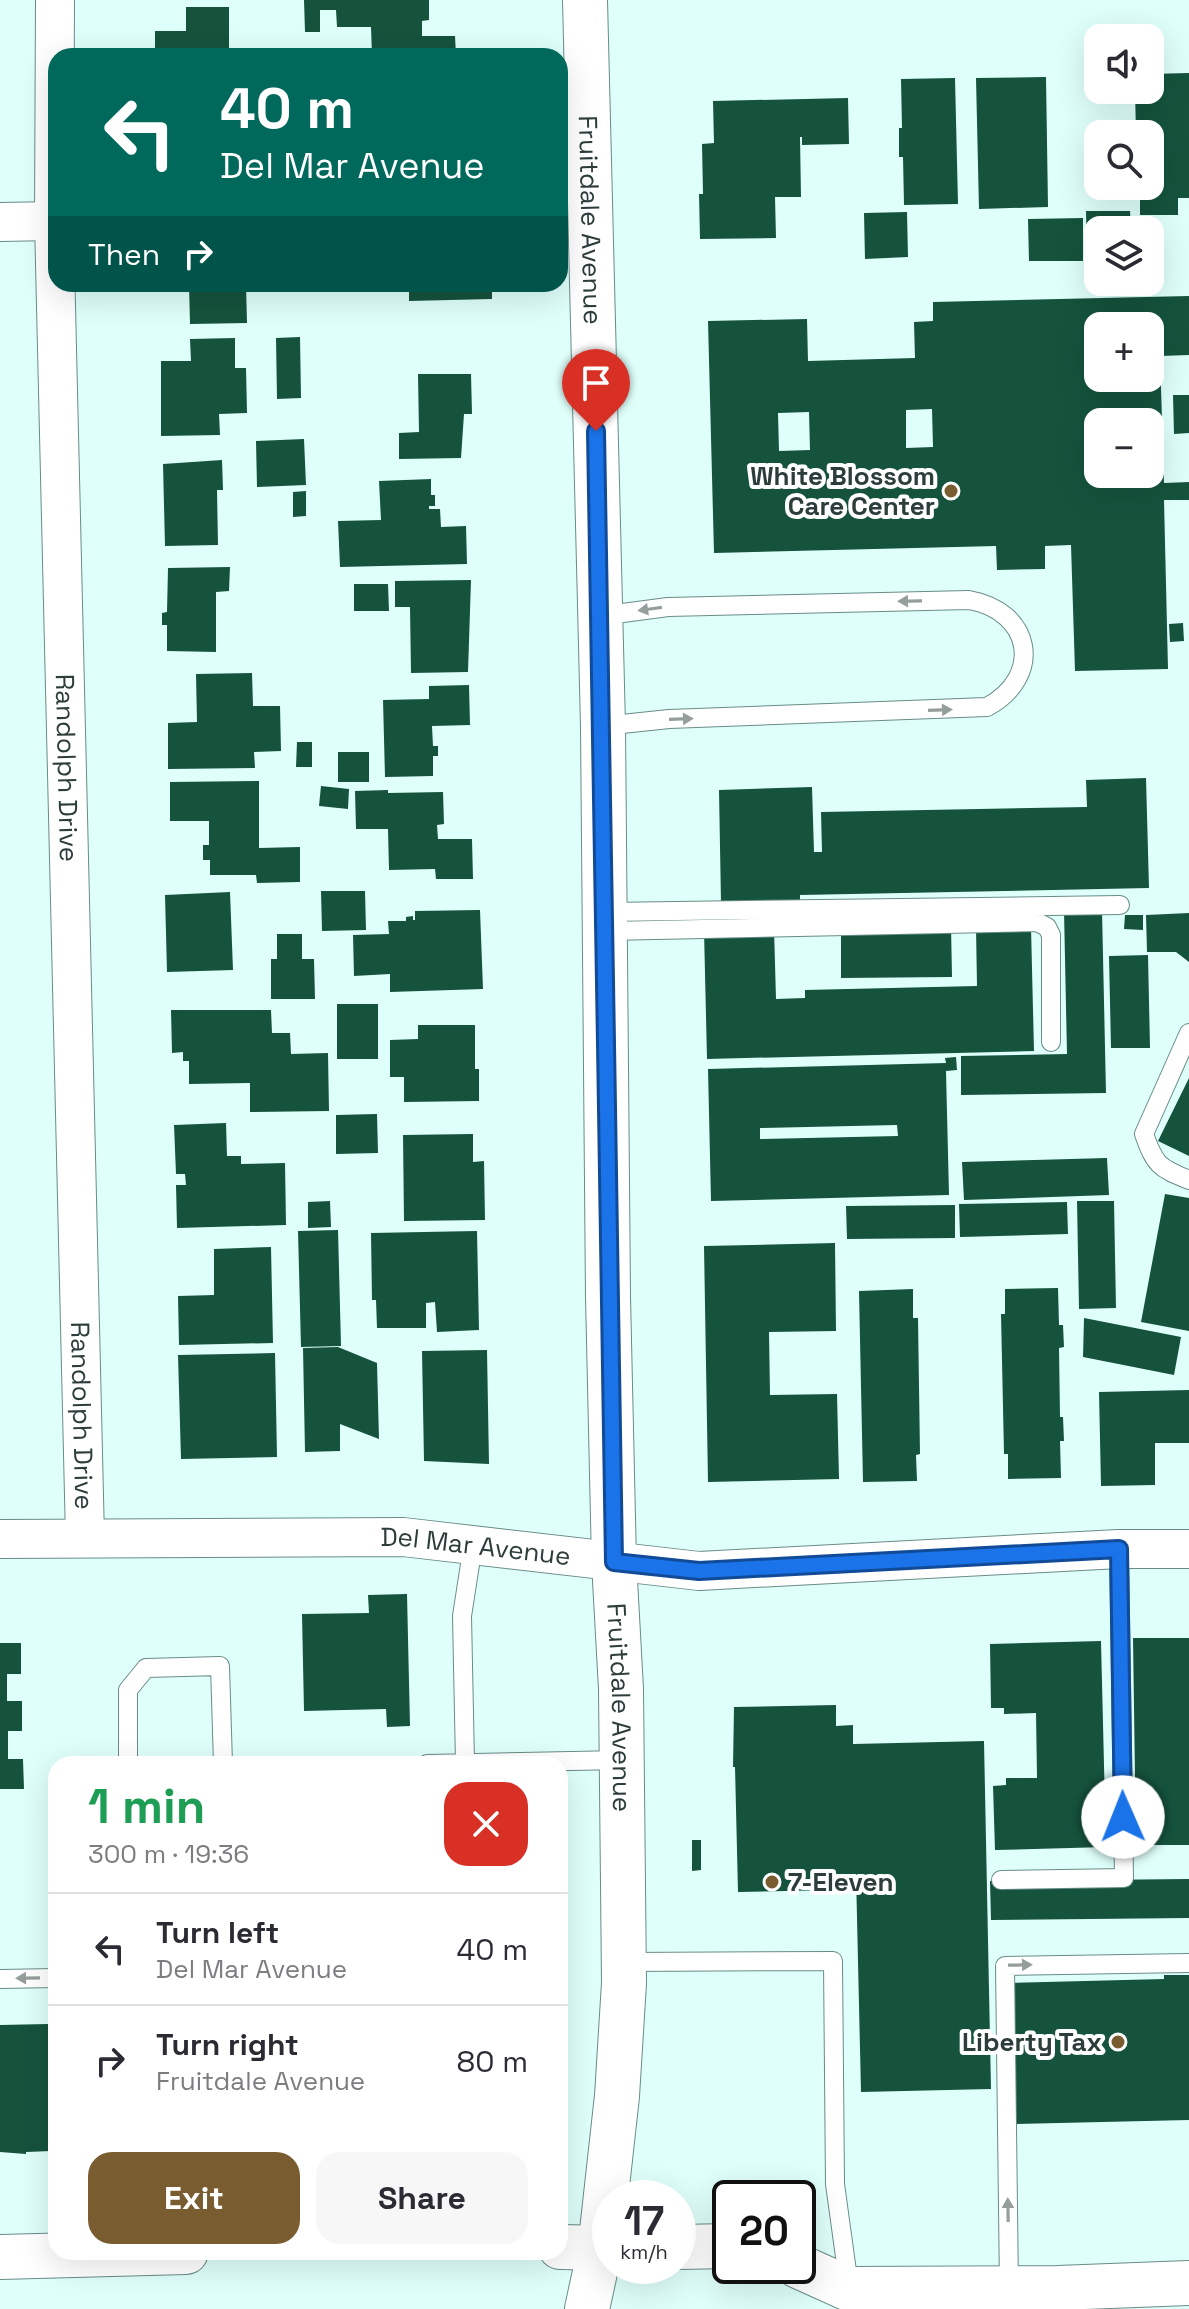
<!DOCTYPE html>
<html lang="en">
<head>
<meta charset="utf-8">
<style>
	:root { --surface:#fff; --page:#f7f7f7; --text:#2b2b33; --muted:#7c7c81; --line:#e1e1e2; --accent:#795c30 }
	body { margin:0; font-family:"Space Grotesk",sans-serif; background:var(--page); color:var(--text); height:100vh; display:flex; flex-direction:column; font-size:30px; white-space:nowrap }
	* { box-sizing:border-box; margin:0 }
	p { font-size:26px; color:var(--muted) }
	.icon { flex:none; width:44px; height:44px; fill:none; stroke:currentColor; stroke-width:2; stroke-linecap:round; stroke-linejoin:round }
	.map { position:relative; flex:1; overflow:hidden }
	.details { position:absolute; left:48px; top:1756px; width:520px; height:504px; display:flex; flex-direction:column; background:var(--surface); border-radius:24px; box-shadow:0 8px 32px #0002 }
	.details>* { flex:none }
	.top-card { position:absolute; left:48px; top:48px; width:520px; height:244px; border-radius:24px; box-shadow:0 8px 32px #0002; background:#00695c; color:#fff; overflow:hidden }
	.fabs { position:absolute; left:1084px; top:24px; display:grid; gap:16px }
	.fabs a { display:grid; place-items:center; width:80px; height:80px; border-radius:16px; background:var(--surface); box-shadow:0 8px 32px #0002; font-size:40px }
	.speed { position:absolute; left:592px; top:2180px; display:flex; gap:16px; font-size:40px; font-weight:700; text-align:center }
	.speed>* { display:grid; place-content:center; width:104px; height:104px; border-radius:50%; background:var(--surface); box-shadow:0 8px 32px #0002; line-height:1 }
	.speed small { font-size:20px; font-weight:400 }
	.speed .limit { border:4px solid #111; border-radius:12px; background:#fff; color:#111 }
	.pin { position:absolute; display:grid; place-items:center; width:68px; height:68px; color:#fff; margin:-82px -34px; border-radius:50% 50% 50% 0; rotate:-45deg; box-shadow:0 0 8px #0007 }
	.pin .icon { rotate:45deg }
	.me { position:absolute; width:88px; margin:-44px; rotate:359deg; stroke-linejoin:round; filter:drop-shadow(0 0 6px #0008) }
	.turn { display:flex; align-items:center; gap:28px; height:168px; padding:0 40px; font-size:36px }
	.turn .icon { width:104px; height:104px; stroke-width:2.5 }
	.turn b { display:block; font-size:56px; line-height:68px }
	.then { display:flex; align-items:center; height:76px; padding:0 40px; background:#0003; gap:16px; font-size:30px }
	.round { display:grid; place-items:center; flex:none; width:84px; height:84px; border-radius:24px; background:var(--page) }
	.head { display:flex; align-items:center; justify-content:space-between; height:136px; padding:0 40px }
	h1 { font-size:48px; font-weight:600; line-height:60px; color:#1e9e55 }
	.cta { display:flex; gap:16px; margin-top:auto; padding:16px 40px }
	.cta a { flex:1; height:92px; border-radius:24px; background:var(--accent); color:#fff; font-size:32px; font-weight:600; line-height:92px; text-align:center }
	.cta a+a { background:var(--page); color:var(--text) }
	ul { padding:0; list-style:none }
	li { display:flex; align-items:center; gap:24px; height:112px; padding:0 40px; border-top:2px solid var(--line) }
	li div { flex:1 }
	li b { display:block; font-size:30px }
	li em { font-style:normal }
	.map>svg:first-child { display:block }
	.building { fill:#15533d; fill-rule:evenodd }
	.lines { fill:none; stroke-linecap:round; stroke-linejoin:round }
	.service-casing { stroke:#688c88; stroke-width:20 }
	.minor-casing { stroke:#688c88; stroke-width:40 }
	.tertiary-casing { stroke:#688c88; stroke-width:46 }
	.primary-casing { stroke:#688c88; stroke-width:46 }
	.service { stroke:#fff; stroke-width:18 }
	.minor { stroke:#fff; stroke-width:38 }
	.tertiary { stroke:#fff; stroke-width:44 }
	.primary { stroke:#fff; stroke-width:44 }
	.oneway { fill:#969e9d }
	.route-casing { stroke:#114b97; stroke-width:20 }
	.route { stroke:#1a73e8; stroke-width:14 }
	.poi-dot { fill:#795c30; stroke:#fff; stroke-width:3 }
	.labels { text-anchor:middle; stroke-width:8; stroke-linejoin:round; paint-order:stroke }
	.street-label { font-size:26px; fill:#2d3d3b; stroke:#fff }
	.poi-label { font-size:26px; font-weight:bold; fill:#2d3d3b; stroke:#fff; text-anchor:end }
</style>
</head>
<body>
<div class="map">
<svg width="1189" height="2309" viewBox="0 0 1189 2309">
	<rect width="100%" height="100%" fill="#dffffb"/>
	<!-- building -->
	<path class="building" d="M304,0H429V20L422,21V36H455L456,56H372L371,27H337L336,10H320V32H305Z
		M186,7H229V56H155V31H186Z
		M1189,73V198H1178V215H1140V199L1118,200V186H1150V134H1136L1135,90H1150V74Z
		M1046,77L1048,207L979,209L976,78Z
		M955,78L958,204L904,205L903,157H899V128H902L901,79Z
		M848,98L849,144L802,145V137H800L801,197H775L776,238L700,239L699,194H703L702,144L714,143L713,101Z
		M1086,211H1130L1131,230H1098V257H1087Z
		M907,212L908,257L865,259L864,213Z
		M1083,218V261H1029L1028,219Z
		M189,284H246L247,323L190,324Z
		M409,284H492V299L409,301Z
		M1189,296V355L1160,356L1164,483L1189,482V500H1164L1168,669L1075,671L1071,545L1045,546V569L997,570L996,546L714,553L708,321L807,319L808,361L915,358L914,322L933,321V302ZM1098,326H1150V378H1098ZM932,409L933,447L906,448V410ZM809,412L810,450L779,451L778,413ZM1098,422H1150V474H1098Z
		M300,337L301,398L277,399L276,338Z
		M235,338V368H246L247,413L219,414L220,435L161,436V361H191L190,339Z
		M418,374H471L472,414H464L461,458L399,459V433L419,432Z
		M1173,395H1189V433L1174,434Z
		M304,439L306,485L257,487L256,441Z
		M222,460L223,490H217L218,545L165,546L163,464Z
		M431,479V495H435V506H429V509H440L441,527L466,526L467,564L340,567L338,521L381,520L379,481Z
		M306,491V516L293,517V492Z
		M230,567L229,591L216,592V652L167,651V625H162V613L167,612L168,568Z
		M471,580L468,672L411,673L410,607H395V581Z
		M354,584H388L389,611H354Z
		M1183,623L1184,641L1170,642L1169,624Z
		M252,673L253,706H280L281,751L254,752L255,768L168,769V723L197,722L196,674Z
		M469,685L470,725L432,726L433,746H438V756H433V776L385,777L383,700L429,699V686Z
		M297,742H312V767H296Z
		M338,752H369V782H338Z
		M1146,778L1149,888L800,895V901L721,903L719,790L812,787L814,852H822L821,812L1087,807L1086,780Z
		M259,781V848L300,847V882L257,883L256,875H210V860H203V845H209V821H170V782Z
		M321,786L349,789L348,809L319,806Z
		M388,790V793L443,792L444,824L437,825L438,839H472L473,879H436L435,869L389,870L388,829H356L355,791Z
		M321,891H365L366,930L322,931Z
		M230,892L233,970L167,972L165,895Z
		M480,910L483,989L390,992V974L354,976L353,935L389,934L388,921H406V917L413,916V920H415V911Z
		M1102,910L1106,1093L961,1095V1056L1067,1054L1064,911Z
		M1189,913V962L1176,952H1147L1146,915Z
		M1125,915H1143V930L1124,929Z
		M951,925L952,977L841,978V926Z
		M1031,927L1034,1051L707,1059L704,930L774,928L776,999L805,998V990L977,986L976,928Z
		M277,934H302V959H314L315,999H271V959H277Z
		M1148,955L1150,1048H1111L1109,956Z
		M337,1004H378V1059H337Z
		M171,1010H271L272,1033H290L291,1054L328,1053L329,1111L250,1112V1083L189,1084V1061H183V1052L172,1053Z
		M418,1025H475V1069H479V1101L404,1102V1077H390V1040L418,1039Z
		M956,1057L957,1070L946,1071L949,1195L711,1201L708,1069L946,1063L945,1058ZM897,1125L898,1136L760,1139V1128Z
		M1189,1078V1156L1158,1141Z
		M377,1114L378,1153L336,1154V1115Z
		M226,1123L227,1156H241V1164L285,1163L286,1225L177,1228L176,1185H186L185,1174H176L174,1125Z
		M473,1134V1162L484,1161L485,1220L404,1221L403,1135Z
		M1107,1158L1109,1195L964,1200L962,1162Z
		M1165,1194L1189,1198V1331L1141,1322Z
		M330,1201L331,1227L308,1228V1202Z
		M1077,1201H1114L1116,1308L1079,1309Z
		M1067,1202L1068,1234L960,1237L959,1204Z
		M955,1205V1238L847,1239L846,1206Z
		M338,1230L341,1346L301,1347L298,1231Z
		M477,1231L479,1330L437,1332L435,1302L426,1303V1328H377L376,1300H372L371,1233Z
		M835,1243L836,1331L769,1332L770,1395L837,1394L839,1479L708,1482L704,1246Z
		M271,1247L273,1343L179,1345L178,1296L214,1295V1249Z
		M1058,1288L1059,1325H1063L1064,1347L1059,1348L1060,1417H1063L1064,1441H1060L1061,1478L1008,1479V1454H1004L1001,1314H1005V1289Z
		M913,1289V1318H918L920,1454L916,1455L917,1481L863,1482L859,1291Z
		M1084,1318L1181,1337L1174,1375L1083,1357Z
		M338,1347L377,1363L379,1439L340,1424V1451L305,1452L303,1348Z
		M487,1350L489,1464L424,1461L422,1351Z
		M275,1353L277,1457L181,1459L178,1355Z
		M1189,1390V1443H1155V1485L1101,1486L1099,1392Z
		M407,1594L410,1726L387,1727L386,1709L304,1711L302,1614L369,1613L368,1595Z
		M1133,1638H1189V1845H1136Z
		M1101,1641L1106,1847L995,1850L993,1786L1006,1785V1778H1037L1036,1713L1004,1714V1708H991L990,1644Z
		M0,1643H21V1674H7V1701H22V1731H8V1759H23L24,1789H0Z
		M836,1705V1726L853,1725V1744L984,1741L991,2089L861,2092L856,1874H831V1890L738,1892L735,1767H733L734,1707Z
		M692,1840H701V1870L692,1871Z
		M1189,1879V1918L991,1920L990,1881Z
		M1164,1975H1189V2120L1012,2124L1009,1983L1164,1979Z
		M48,2024L51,2151L26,2152V2154L0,2152V2025Z"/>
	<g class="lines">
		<!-- service casing -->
		<g class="service-casing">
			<path id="service" d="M600,616L668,607L969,600C1032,611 1044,676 987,707L669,719L603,726
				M606,912L1120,905
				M607,931L1037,922L1047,927L1051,935V1042
				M1189,1033L1144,1134C1155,1165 1159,1168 1189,1180
				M465,1763L462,1616L473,1545
				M128,1764V1690L146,1668L220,1666L223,1764
				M427,1764L622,1760
				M1001,1880L1124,1878L1119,1549
				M623,1962L833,1961L835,2184L849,2286
				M0,1979L56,1978
				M1009,2288L1005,1966L1189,1963"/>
		</g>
		<!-- minor casing -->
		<g class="minor-casing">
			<g id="minor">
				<path id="s1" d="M55,0L54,221L85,1538"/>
				<path d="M0,222L54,221"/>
				<path id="s2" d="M0,1539L403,1537L699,1571L1119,1549H1189"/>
			</g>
		</g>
		<!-- tertiary casing -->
		<g class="tertiary-casing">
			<g id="tertiary">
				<path id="s3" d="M585,0L603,726L608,1296L614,1562L621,1689L624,1983L617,2096L600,2249L587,2309"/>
			</g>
		</g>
		<!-- primary casing -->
		<g class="primary-casing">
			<path id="primary" d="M560,2247L610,2248
				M678,2247L730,2246
				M0,2257L186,2252
				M798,2266L849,2289L1058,2288L1189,2283"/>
		</g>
		<!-- service -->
		<use href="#service" class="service"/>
		<!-- minor -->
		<use href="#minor" class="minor"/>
		<!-- tertiary -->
		<use href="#tertiary" class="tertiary"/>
		<!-- primary -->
		<use href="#primary" class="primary"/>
	</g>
	<!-- one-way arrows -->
	<defs><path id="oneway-solid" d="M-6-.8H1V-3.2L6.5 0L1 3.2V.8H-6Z" transform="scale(2)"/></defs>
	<g class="oneway">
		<use href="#oneway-solid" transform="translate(910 601) rotate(179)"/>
		<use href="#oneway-solid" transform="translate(650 609) rotate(172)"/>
		<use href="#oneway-solid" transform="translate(940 710) rotate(-2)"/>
		<use href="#oneway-solid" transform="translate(681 719) rotate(-2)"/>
		<use href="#oneway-solid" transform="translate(1020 1965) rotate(-1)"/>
		<use href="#oneway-solid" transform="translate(28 1978) rotate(179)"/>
		<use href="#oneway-solid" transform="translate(1008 2210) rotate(-91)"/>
	</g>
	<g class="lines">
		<!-- route casing -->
		<g class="route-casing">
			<path id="route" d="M596,431C605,808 606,1185 614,1562L699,1571L1119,1549L1123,1817"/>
		</g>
		<!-- route -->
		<use href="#route" class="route"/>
	</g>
	<!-- markers -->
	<g class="poi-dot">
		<circle cx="951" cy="491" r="8"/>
		<circle cx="772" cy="1882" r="8"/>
		<circle cx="1118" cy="2042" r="8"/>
	</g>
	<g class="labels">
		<!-- street labels -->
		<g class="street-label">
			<text dy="9" stroke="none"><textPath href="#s3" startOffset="220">Fruitdale Avenue</textPath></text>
			<text dy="9" stroke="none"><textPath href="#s1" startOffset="768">Randolph Drive</textPath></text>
			<text dy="9" stroke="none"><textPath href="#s1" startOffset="1416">Randolph Drive</textPath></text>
			<text dy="9" stroke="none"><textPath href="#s2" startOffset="476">Del Mar Avenue</textPath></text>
			<text dy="9" stroke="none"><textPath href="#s3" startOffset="1708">Fruitdale Avenue</textPath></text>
		</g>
		<!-- poi labels -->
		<g class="poi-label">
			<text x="935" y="485">White Blossom<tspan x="935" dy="30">Care Center</tspan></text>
			<text x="788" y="1891" text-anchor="start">7-Eleven</text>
			<text x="1102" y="2051">Liberty Tax</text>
		</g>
	</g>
</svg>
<div class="fabs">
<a><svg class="icon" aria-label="sound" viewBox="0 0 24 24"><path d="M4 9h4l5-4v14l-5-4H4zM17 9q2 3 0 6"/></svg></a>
<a><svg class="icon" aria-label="search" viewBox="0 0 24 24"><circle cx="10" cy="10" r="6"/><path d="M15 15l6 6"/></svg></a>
<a><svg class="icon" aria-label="layers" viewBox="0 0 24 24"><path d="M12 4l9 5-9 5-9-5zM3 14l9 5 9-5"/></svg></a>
<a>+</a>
<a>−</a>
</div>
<div class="speed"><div>17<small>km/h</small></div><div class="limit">20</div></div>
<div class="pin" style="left:596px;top:431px;background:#d93025"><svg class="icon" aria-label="arrive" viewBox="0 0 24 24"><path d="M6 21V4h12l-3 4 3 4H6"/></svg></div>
<svg class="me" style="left:1123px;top:1817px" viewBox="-20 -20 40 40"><circle r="19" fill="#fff"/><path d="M0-13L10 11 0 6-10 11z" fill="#1a73e8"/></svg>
<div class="top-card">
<div class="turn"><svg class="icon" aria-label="left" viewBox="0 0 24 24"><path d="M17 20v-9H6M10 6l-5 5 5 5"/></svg><div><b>40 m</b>Del Mar Avenue</div></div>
<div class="then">Then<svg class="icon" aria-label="right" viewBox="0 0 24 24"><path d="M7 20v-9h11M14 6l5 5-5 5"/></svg></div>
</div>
<section class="details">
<div class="head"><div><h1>1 min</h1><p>300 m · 19:36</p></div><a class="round" style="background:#d93025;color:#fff"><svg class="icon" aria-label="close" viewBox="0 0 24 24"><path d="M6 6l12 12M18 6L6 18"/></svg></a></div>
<ul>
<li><svg class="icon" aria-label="left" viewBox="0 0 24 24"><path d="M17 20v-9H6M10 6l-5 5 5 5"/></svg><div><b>Turn left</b><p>Del Mar Avenue</p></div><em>40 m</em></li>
<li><svg class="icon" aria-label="right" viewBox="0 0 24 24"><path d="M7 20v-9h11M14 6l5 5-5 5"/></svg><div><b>Turn right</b><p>Fruitdale Avenue</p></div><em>80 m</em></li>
</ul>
<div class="cta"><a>Exit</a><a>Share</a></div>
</section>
</div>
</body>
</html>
